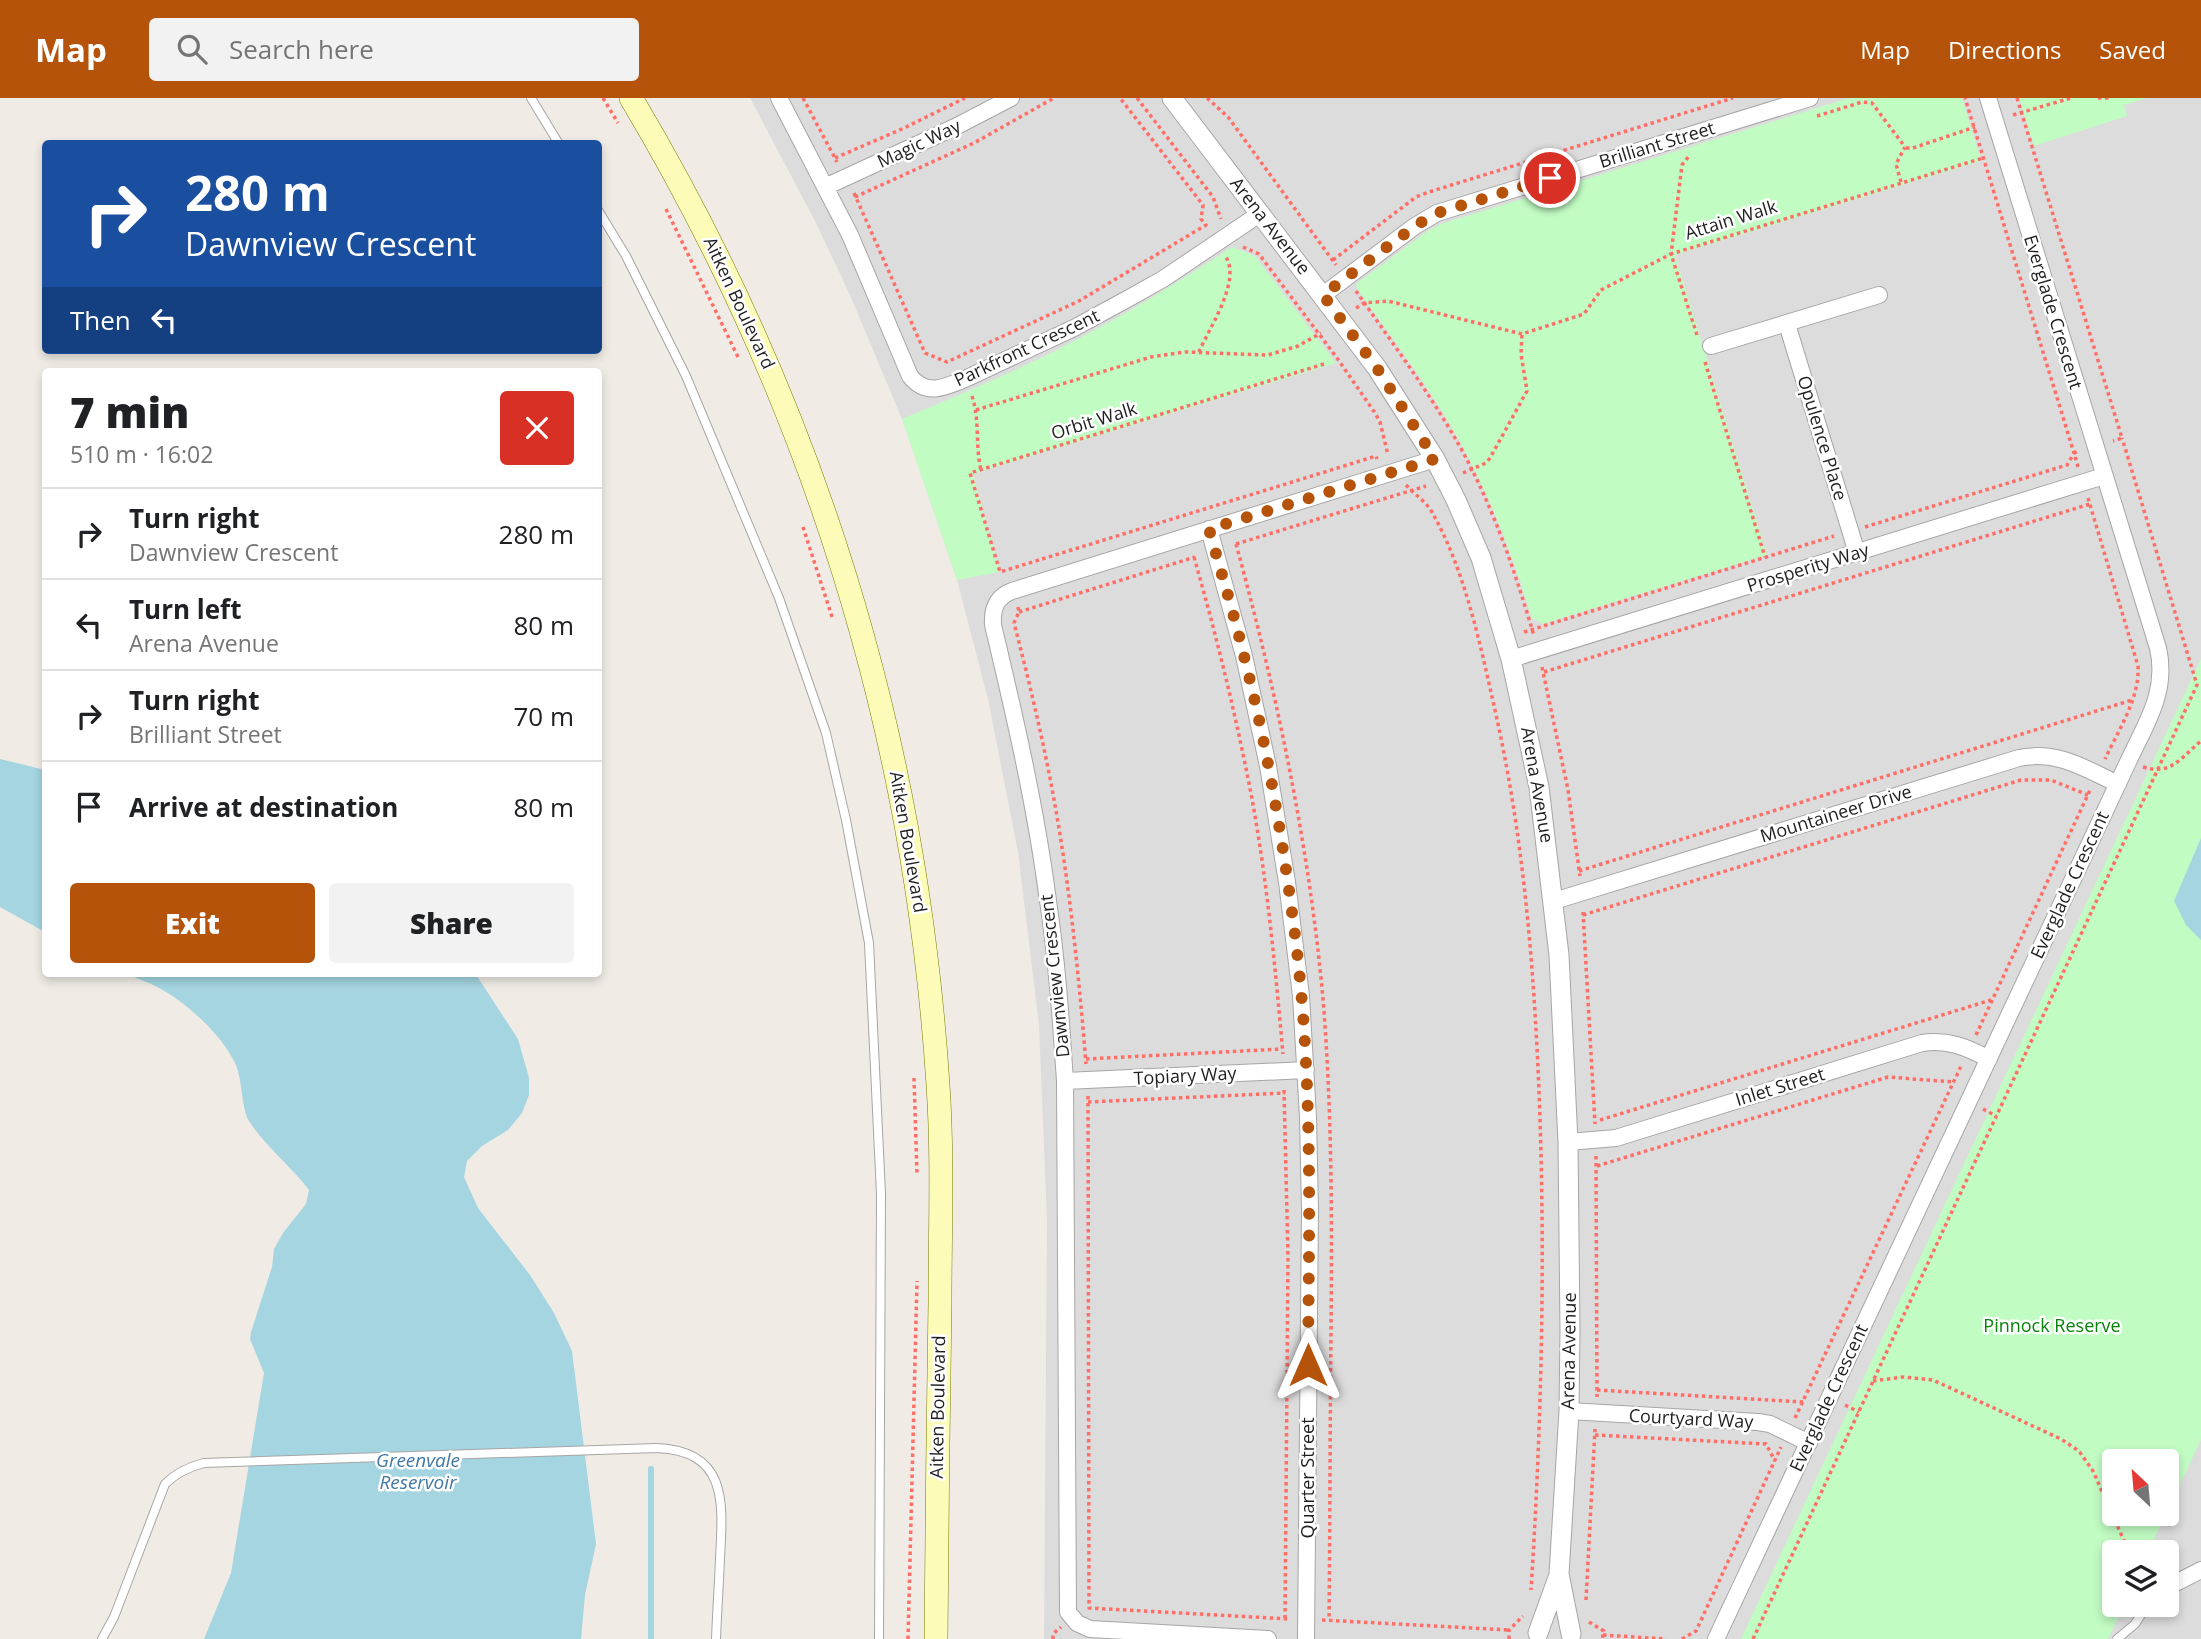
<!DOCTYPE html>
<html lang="en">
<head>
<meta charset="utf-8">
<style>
	:root { --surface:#fff; --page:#f2f2f2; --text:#202124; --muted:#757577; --line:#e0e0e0; --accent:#b45309 }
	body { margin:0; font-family:"Open Sans",sans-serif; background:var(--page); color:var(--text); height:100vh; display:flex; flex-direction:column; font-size:26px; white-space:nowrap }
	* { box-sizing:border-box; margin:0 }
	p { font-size:23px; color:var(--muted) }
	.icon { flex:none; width:38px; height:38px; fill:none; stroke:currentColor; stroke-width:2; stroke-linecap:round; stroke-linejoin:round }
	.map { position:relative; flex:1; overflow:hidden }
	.panel { position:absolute; left:42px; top:270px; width:560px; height:609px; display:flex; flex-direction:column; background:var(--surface); border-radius:7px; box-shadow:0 4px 10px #0003 }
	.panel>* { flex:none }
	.guide { position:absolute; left:42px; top:42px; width:560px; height:214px; border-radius:7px; box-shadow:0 4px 10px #0003; background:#1a4fa0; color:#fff; overflow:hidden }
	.needle { width:46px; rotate:334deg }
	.fabs { position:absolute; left:2102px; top:1351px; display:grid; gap:14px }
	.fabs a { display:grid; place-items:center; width:77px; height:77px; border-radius:7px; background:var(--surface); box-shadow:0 4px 10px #0003; font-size:35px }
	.pin { position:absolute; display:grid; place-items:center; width:60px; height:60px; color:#fff; margin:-30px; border:4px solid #fff; border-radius:50%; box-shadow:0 2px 7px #0007 }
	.me { position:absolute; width:77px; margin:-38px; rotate:0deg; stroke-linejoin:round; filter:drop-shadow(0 0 5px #0008) }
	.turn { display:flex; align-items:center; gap:24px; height:147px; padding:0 28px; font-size:32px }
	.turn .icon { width:91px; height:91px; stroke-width:2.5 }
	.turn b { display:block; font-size:49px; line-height:60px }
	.then { display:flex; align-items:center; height:66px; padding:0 28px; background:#0003; gap:14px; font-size:26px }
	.round { display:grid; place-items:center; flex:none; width:74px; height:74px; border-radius:7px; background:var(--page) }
	.summary { display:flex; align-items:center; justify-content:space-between; height:119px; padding:0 28px }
	h1 { font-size:42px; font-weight:800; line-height:52px }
	.primary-button { display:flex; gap:14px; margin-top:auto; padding:14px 28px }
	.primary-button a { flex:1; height:80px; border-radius:7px; background:var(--accent); color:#fff; font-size:28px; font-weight:800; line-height:80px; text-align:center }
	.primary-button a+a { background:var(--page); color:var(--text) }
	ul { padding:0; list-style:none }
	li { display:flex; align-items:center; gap:21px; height:91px; padding:0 28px; border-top:2px solid var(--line) }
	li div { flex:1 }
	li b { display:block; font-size:26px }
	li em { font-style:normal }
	header { display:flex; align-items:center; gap:42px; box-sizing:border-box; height:98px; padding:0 35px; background:var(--accent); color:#fff }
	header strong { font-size:33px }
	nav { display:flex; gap:38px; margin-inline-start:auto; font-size:24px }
	.search { width:490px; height:63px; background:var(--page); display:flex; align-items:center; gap:18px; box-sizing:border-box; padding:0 24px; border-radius:7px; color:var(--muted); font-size:26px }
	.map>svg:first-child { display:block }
	.residential { fill:#dddcdc; fill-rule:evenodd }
	.park { fill:#c1fcc3 }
	.water { fill:#a4d5e0 }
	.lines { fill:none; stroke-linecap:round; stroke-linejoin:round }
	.stream { stroke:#a4d5e0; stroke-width:6 }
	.service-casing { stroke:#a6a6a6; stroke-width:10 }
	.minor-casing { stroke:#a6a6a6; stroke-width:18 }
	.tertiary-casing { stroke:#a6a6a6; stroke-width:21 }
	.secondary-casing { stroke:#767c00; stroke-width:24 }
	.path { stroke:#ff6f68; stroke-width:3.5; stroke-dasharray:3.5 3.5; stroke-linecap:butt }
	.service { stroke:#fff; stroke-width:8 }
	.minor { stroke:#fff; stroke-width:16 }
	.tertiary { stroke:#fff; stroke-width:19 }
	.secondary { stroke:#fcfcb8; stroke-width:23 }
	.route { stroke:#b45309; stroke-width:12; stroke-dasharray:0 21.6 }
	.labels { text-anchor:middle; stroke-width:5; stroke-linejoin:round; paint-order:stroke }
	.street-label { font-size:18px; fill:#1f1f1f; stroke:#fff }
	.park-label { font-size:18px; fill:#07840b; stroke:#fff }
	.water-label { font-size:19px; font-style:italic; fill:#4278a4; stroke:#fff }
</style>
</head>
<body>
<header>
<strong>Map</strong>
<div class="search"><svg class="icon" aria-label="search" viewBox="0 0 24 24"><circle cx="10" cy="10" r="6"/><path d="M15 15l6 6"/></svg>Search here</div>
<nav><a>Map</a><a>Directions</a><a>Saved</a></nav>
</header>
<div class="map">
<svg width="2201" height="1541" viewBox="0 0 2201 1541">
	<rect width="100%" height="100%" fill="#f0ece5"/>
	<!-- residential -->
	<path class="residential" d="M750,0H2201V1541H1044L1047,1122L1039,927L1018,754L988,601L957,482L902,321L850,197L815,123ZM2114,1363H2166V1416H2114ZM2114,1454H2166V1507H2114Z"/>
	<!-- park -->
	<path class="park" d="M1849,0H1962L1981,63L1675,157L1767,457L1543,526L1532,520C1511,451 1485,385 1448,323C1420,277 1388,234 1357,191L1356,186L1429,132L1444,125Z
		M2019,0H2147L2124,7L2127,18L2034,48Z
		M1232,149L1255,158L1336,265L973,376L1000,474L957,482L902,321C959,297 1017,273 1072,244C1127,216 1180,183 1232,149Z
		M2201,561V1341L2167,1415L2166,1363H2114V1416H2166L2148,1454H2114V1507H2124L2108,1541H1741Z"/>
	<!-- water -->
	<path class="water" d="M0,661L45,672V834L0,809Z
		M2201,740V842L2186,827L2174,803Z
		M124,875H475L518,941L529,980V997L522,1015L508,1032L482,1048L467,1063L464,1079L478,1110L530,1177L554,1215L572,1253L596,1446L585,1497L581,1541H204L231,1475L264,1275L250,1241L251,1234L272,1169L274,1151L283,1135L306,1106L309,1092C291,1068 266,1049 249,1023C241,1010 243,982 235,965C222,937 186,904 159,890C148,884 136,880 124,875Z"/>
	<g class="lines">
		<!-- stream -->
		<path class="stream" d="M651,1371V1541"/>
		<!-- service casing -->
		<g class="service-casing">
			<path id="service" d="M531,0L559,46
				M598,112L626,158L686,278L779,500L826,635L846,722L869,845L881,1096L879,1541
				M102,1541L114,1519L165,1386C176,1375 188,1369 204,1365L657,1350C728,1353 723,1405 720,1460C719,1487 717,1514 716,1541
				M2117,1541L2135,1526L2147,1507"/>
		</g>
		<!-- minor casing -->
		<g class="minor-casing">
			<path id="minor" d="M779,0L850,137L910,278C926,299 946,289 965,281L1074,230L1131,199L1163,181L1261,115
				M825,89L955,29L1011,0
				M1323,197L1415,128L1437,115L1810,0
				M1787,226L1857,455
				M1711,248L1879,197
				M1209,431L1244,558L1268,668L1287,784L1301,898L1308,1019L1310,1112L1306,1541
				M1511,561L2104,378
				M1554,803L2019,660C2057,652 2084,670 2118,686
				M1065,983L1306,972
				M1568,1044L1616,1040L1922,945C1948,941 1966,949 1989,961
				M1569,1313L1758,1324L1770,1326L1809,1345
				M2166,1490L2201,1472
				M1268,1541L1090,1531L1077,1525L1068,1514L1065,983C1061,923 1057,863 1048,803C1036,710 1015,619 993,527C992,511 996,499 1012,493L1435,361
				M1716,1541L2128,664C2146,625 2168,594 2158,550L1988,0"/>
		</g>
		<!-- tertiary casing -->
		<g class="tertiary-casing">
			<path id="tertiary" d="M1172,0L1377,270L1435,361L1456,402L1481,460L1511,561L1539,689L1559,857L1568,1044L1570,1233L1569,1313L1559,1476L1571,1536
				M1538,1535L1559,1477"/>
		</g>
		<!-- secondary casing -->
		<g class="secondary-casing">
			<path id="secondary" d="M631,0C813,305 915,633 938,987C943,1059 940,1132 940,1204C938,1316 937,1429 936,1541"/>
		</g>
		<!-- path -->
		<path class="path" d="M603,0L618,25
			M803,0L837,64
			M1137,0L1213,99L1221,121
			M1207,0L1228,19L1336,167
			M2017,0L2122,340L2113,343
			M2098,0H2109
			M2013,17L2071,0
			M1817,18L1862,4L1872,5L1905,49
			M1906,50H1913L1975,29
			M835,60L902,31L965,0
			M1901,84L1896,66L1905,49
			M854,95L925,255L947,264L1079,203L1206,127L1201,121L1203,107L1120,0
			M855,99L974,45L1054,0
			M666,111L738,259
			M1243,149L1259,156L1337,260L1375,315L1380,324L1388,357
			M1333,162L1416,99L1429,94L1733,0
			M1356,193C1386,236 1418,279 1446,325C1487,391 1512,463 1534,538
			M1356,210L1364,205L1388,203L1522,236L1584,216L1601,192L1671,156L1682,67L1689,58
			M1697,237L1671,156L1983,60
			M1199,254C1209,230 1241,184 1226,159
			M1705,264L1765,459
			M1324,266L970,375L1000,474L1328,373L1376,358L1377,361
			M972,298C980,322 975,347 981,372
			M976,312L1151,259L1185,254L1268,257L1298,248L1321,235
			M2078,369L2074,355L2079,353
			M1463,375L1486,365L1490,360L1527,293L1521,256L1522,236
			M1406,387C1415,397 1427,404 1433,416C1463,469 1479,540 1492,599C1521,723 1532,844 1538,970C1546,1145 1542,1318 1531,1492
			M2088,400L2138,568C2140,600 2118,633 2105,661
			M803,429L833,522
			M1865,429L2067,367L2074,355L1965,0
			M1236,446C1277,596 1309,747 1323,901C1332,1012 1332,1123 1331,1233C1330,1330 1330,1426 1329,1522
			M1236,446L1426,388
			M1194,459C1213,526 1230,593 1244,661C1265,758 1274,857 1283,956
			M1018,509L1019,514L1014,525C1027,575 1039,625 1049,675C1068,771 1078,868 1086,966
			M1019,514L1195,459
			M1524,534L1834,438
			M1542,569L1568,692L1580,778
			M1544,574L2090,406
			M2143,669C2172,678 2181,659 2201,643
			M1579,773L2132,602
			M1583,814L1595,1026
			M1583,817L2021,682H2051L2088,697
			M1976,937L2091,690
			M1086,961L1282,951
			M914,980L917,1077
			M1284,992L1288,1159L1285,1520
			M1088,998L1089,1510L1290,1521
			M1088,1004L1285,995
			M1983,1011L1996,1018
			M1600,1022L1991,902
			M1596,1058L1597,1299
			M1597,1068L1888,979L1953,984
			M1873,1283L1903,1279L1933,1282L2061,1341L2079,1353L2093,1373L2129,1454
			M1597,1292L1803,1304
			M1845,1307L1859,1314
			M1795,1320L1962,966
			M1595,1337L1766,1346L1775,1363
			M1586,1502L1595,1331
			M1322,1522L1509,1532
			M1589,1524L1604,1533L1602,1541
			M1603,1537L1666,1541
			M908,1541L917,1183
			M1053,1541V1536L1061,1529
			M1509,1541V1532L1523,1518
			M1682,1541L1696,1533L1781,1349
			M1753,1541L2197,587L2122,340"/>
		<!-- service -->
		<use href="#service" class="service"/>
		<!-- minor -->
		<use href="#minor" class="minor"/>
		<!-- tertiary -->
		<use href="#tertiary" class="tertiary"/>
		<!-- secondary -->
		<use href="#secondary" class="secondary"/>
	</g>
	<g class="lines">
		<!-- route -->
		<path class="route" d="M1308,1267C1309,1126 1313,985 1296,845C1284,749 1268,652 1244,558C1234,516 1221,474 1209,431L1435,361L1377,270L1323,197L1415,128L1437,115L1550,80"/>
	</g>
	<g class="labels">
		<!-- street labels -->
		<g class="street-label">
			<text transform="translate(919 46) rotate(-25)" y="6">Magic Way</text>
			<text transform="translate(1657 47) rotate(-17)" y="6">Brilliant Street</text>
			<text transform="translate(1731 122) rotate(-17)" y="6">Attain Walk</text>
			<text transform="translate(1270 128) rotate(52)" y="6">Arena Avenue</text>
			<text transform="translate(739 205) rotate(65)" y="6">Aitken Boulevard</text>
			<text transform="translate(2053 214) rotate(73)" y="6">Everglade Crescent</text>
			<text transform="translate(1027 250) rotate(-25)" y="6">Parkfront Crescent</text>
			<text transform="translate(1094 323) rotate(-17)" y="6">Orbit Walk</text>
			<text transform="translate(1822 340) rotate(73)" y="6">Opulence Place</text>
			<text transform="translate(1808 470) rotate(-17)" y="6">Prosperity Way</text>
			<text transform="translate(1537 687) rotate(80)" y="6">Arena Avenue</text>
			<text transform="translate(1836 716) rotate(-17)" y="6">Mountaineer Drive</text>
			<text transform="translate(908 744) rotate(80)" y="6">Aitken Boulevard</text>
			<text transform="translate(2070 787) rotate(-65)" y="6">Everglade Crescent</text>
			<text transform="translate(1055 878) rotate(-96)" y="6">Dawnview Crescent</text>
			<text transform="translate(1185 978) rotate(-3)" y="6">Topiary Way</text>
			<text transform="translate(1780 989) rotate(-17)" y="6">Inlet Street</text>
			<text transform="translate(1569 1253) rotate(-89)" y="6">Arena Avenue</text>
			<text transform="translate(1829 1300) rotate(-65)" y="6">Everglade Crescent</text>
			<text transform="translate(938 1309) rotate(-89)" y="6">Aitken Boulevard</text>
			<text transform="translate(1691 1321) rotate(3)" y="6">Courtyard Way</text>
			<text transform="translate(1308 1380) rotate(-90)" y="6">Quarter Street</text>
		</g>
		<!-- park labels -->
		<g class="park-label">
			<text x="2052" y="1234">Pinnock Reserve</text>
		</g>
		<!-- water labels -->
		<g class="water-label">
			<text x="418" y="1369">Greenvale<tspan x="418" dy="22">Reservoir</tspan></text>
		</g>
	</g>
</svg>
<div class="fabs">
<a><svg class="needle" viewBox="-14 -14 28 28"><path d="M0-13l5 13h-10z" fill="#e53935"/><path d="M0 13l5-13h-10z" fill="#757577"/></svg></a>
<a><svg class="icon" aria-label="layers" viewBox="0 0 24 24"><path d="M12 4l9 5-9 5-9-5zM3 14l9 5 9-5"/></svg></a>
</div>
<div class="pin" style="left:1550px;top:80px;background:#d93025"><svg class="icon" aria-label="arrive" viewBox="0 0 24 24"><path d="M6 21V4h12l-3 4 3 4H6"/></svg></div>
<svg class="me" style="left:1308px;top:1267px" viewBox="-20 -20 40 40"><path d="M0-17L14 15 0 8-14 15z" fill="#b45309" stroke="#fff" stroke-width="4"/></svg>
<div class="guide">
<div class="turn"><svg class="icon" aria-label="right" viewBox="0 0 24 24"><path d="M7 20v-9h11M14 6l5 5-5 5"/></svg><div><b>280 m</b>Dawnview Crescent</div></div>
<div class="then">Then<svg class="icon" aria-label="left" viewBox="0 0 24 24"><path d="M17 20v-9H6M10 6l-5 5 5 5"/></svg></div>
</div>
<section class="panel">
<div class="summary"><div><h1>7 min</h1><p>510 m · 16:02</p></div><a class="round" style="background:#d93025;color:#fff"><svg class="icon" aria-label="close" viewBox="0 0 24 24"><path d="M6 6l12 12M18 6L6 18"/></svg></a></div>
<ul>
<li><svg class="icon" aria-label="right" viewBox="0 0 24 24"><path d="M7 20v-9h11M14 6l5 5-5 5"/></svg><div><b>Turn right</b><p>Dawnview Crescent</p></div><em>280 m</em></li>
<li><svg class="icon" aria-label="left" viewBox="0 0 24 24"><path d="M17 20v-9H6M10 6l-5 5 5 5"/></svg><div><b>Turn left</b><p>Arena Avenue</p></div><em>80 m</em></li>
<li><svg class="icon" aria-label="right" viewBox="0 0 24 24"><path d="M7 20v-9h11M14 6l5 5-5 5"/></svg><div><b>Turn right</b><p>Brilliant Street</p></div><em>70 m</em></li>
<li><svg class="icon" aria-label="arrive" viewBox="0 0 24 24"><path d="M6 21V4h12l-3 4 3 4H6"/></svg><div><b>Arrive at destination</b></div><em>80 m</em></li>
</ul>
<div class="primary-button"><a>Exit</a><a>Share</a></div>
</section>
</div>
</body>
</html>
